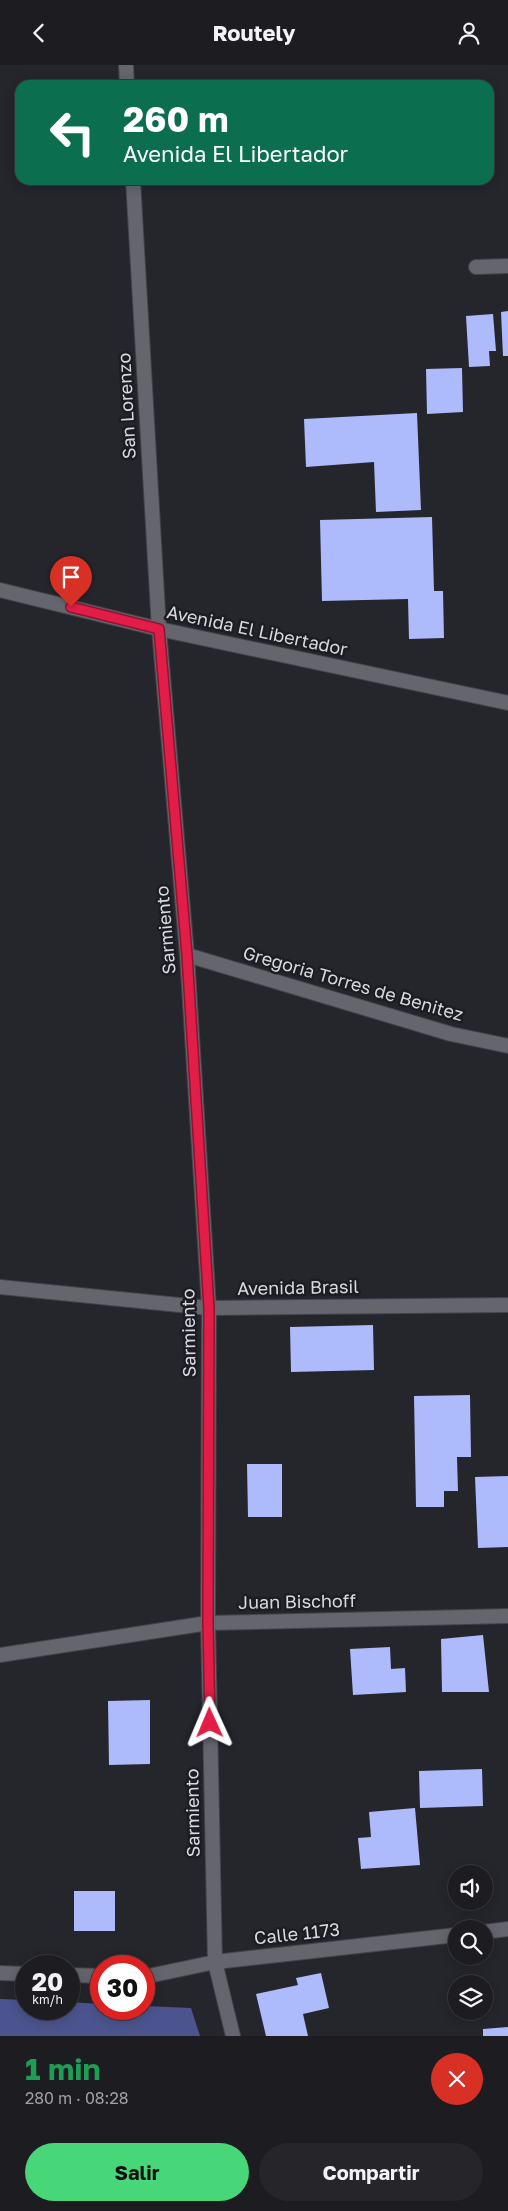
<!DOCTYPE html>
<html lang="es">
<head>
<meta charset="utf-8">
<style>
	:root { --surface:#1c1c21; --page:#25252a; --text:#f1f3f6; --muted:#a0a1a5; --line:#3a3a3f; --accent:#47d779 }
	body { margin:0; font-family:"Golos Text",sans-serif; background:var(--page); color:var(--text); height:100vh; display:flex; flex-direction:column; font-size:19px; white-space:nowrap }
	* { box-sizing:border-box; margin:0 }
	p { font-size:16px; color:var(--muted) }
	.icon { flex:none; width:28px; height:28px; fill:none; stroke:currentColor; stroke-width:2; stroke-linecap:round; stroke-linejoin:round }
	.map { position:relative; height:1971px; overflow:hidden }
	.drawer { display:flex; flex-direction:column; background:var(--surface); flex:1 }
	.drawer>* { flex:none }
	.hud { position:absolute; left:15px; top:15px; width:479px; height:105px; border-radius:15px; box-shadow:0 2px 12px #0003,0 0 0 1px var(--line); background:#0b6e4f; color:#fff; overflow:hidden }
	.buttons { position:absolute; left:448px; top:1800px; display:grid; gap:10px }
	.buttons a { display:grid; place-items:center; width:45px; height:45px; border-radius:50%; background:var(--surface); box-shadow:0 2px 12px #0003,0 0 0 1px var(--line); font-size:25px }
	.speed { position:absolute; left:15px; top:1890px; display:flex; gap:10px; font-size:25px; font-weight:700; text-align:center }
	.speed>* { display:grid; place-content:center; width:65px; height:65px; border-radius:50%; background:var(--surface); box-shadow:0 2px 12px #0003,0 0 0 1px var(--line); line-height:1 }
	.speed small { font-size:12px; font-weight:400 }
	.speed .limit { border:8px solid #d22; background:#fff; color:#111 }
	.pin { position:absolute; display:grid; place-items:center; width:42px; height:42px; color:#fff; margin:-51px -21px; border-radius:50% 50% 50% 0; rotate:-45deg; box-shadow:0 0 5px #0007 }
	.pin .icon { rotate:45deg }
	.me { position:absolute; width:55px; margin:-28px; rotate:359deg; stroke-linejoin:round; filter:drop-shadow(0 0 4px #0008) }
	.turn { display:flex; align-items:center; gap:18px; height:105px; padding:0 25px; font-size:22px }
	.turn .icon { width:65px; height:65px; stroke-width:2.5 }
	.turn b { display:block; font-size:35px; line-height:42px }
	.round { display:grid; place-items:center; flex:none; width:52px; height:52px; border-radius:26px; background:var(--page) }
	.summary { display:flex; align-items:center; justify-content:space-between; height:85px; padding:0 25px }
	h1 { font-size:30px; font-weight:700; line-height:38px; color:#1e9e55 }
	.button { display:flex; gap:10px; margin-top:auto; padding:10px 25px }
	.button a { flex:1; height:58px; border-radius:30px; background:var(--accent); color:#111; font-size:20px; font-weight:700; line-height:58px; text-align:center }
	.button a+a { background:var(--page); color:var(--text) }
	header { display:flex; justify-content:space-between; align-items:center; height:65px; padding:0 25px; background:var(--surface); font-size:22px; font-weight:700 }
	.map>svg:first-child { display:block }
	.forest { fill:#4c548f }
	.building { fill:#adbafc }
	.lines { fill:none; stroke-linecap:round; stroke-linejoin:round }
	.minor-casing { stroke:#434449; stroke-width:16 }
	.secondary-casing { stroke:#434449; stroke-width:16 }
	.minor { stroke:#65666d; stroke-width:14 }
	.secondary { stroke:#65666d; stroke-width:14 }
	.route-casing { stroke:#92132f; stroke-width:12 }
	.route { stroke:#e11d48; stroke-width:9 }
	.labels { text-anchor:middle; stroke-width:5; stroke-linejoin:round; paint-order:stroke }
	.street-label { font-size:18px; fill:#d8d9de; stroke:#1b1d22 }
</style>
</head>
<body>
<header><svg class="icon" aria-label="back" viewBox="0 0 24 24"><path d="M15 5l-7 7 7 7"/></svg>Routely<svg class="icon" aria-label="person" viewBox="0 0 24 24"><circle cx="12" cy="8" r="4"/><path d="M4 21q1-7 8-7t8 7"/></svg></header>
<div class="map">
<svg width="508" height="1971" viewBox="0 0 508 1971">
	<rect width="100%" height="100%" fill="#25262c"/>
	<!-- forest -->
	<path class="forest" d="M0,1934L26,1935V1944H69V1937L101,1939V1944H144V1941L191,1943L200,1971H0Z"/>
	<!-- building -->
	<path class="building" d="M508,246V291H503L501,247Z
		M493,249L496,286H489L490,301L469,302L466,251Z
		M462,303L463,347L427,349L426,304Z
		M417,348L421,445L376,447L374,397L306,402L304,354Z
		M432,452L434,526H443L444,573L409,574L408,534L322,536L320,455Z
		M373,1260L374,1305L291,1307L290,1262Z
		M470,1330L471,1392H457L458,1426H444V1442H416L414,1331Z
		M247,1399H282V1452H248Z
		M508,1411V1482L478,1483L475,1412Z
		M483,1570L489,1627H442L441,1574Z
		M390,1582L391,1604L405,1603L406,1627L353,1630L350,1584Z
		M150,1635V1699L109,1700L108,1636Z
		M482,1704L483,1741L420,1743L419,1706Z
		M415,1743L420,1800L361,1804L358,1773L371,1772L369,1747Z
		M74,1826H115V1866H74Z
		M321,1908L329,1943L303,1949L308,1971H266L256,1929L298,1920L296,1913Z
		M508,1962V1971H483V1964Z"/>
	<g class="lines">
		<!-- minor casing -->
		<g class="minor-casing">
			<path id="minor" d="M126,0L127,20
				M133,115L159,564L187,890L209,1243L208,1558L215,1897L233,1971
				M476,202L508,201
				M187,890L451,969L508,981
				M0,1590L208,1558L508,1551
				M484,1867L508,1864
				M0,1908L26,1909
				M69,1910L101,1911
				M144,1912L215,1897L456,1870"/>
		</g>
		<!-- secondary casing -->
		<g class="secondary-casing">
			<path id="secondary" d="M0,525L159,564L508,638
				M0,1222L209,1243L508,1240"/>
		</g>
		<!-- minor -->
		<use href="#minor" class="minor"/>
		<!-- secondary -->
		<use href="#secondary" class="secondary"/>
	</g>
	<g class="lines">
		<!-- route casing -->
		<g class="route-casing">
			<path id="route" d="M71,542L159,564L187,890L209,1243L208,1558L210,1658"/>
		</g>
		<!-- route -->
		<use href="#route" class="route"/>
	</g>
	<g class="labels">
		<!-- street labels -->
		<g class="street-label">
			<text transform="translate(127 341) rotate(-93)" y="6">San Lorenzo</text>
			<text transform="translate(257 566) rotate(12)" y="6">Avenida El Libertador</text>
			<text transform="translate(166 865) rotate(-95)" y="6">Sarmiento</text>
			<text transform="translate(353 919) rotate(16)" y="6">Gregoria Torres de Benitez</text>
			<text transform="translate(298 1223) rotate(-1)" y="6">Avenida Brasil</text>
			<text transform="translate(189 1268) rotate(-91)" y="6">Sarmiento</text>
			<text transform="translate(297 1537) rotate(-1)" y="6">Juan Bischoff</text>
			<text transform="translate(193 1748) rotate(-91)" y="6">Sarmiento</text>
			<text transform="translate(297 1869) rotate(-6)" y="6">Calle 1173</text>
		</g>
	</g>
</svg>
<div class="buttons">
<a><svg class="icon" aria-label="sound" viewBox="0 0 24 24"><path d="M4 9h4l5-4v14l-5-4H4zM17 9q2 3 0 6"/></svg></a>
<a><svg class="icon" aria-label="search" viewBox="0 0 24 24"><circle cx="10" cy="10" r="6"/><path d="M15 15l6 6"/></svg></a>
<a><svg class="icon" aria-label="layers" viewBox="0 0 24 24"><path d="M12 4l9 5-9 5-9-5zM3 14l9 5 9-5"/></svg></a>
</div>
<div class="speed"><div>20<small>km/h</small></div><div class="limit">30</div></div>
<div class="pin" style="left:71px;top:542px;background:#d93025"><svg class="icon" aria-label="arrive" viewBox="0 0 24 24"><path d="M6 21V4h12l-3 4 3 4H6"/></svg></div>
<svg class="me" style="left:210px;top:1658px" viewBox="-20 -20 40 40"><path d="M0-17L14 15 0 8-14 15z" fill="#e11d48" stroke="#fff" stroke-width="4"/></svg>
<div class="hud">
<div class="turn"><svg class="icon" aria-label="left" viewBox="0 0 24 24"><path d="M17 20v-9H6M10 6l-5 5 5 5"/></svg><div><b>260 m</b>Avenida El Libertador</div></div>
</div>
</div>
<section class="drawer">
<div class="summary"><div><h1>1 min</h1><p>280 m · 08:28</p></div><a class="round" style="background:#d93025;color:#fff"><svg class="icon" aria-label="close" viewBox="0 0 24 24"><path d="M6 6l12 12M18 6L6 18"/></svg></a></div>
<div class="button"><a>Salir</a><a>Compartir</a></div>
</section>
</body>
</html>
